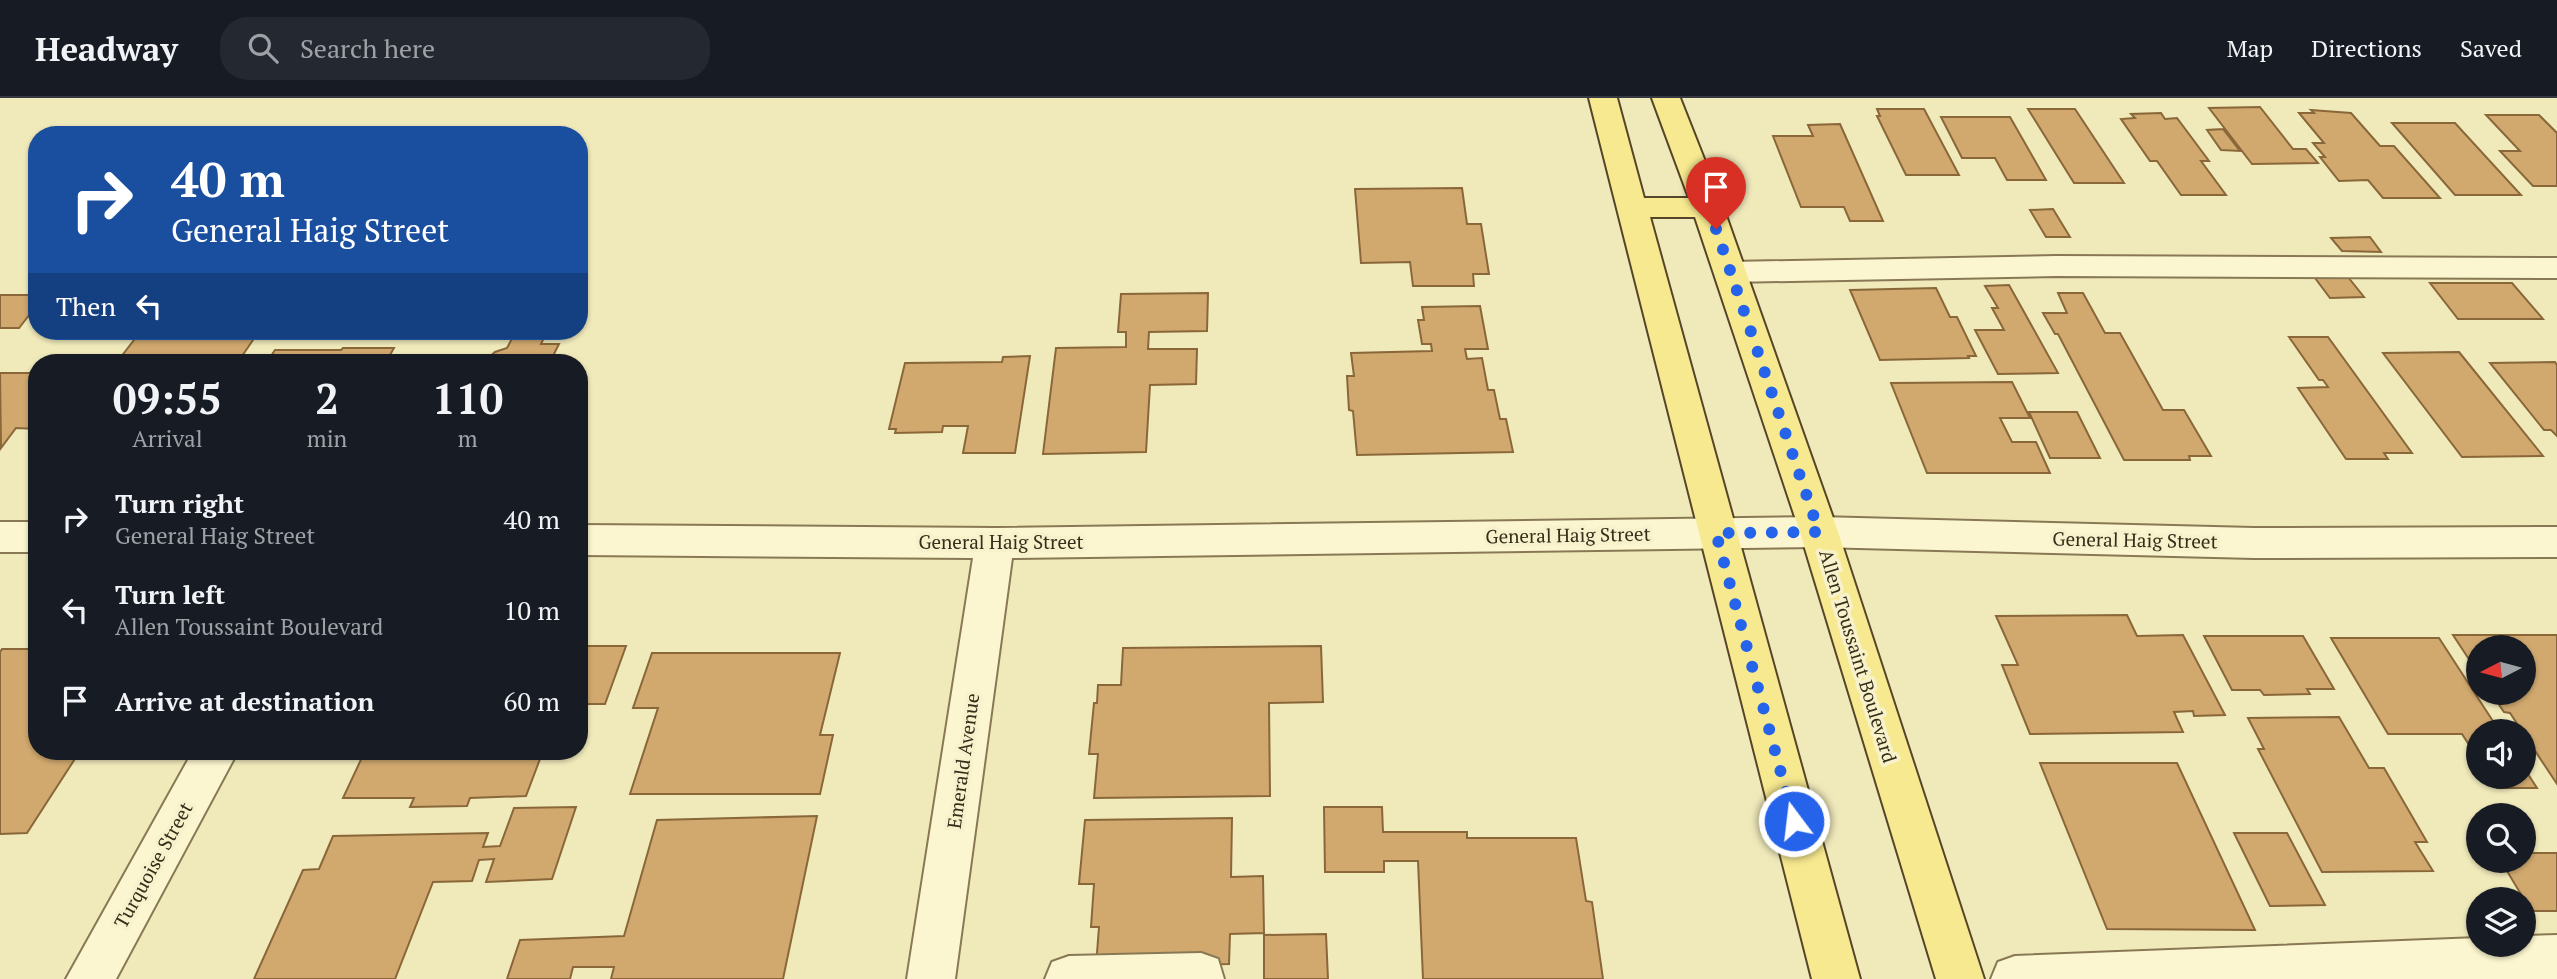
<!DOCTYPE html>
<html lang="en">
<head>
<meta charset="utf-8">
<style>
	:root { --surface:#171b24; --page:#242831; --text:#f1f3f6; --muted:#9ea1a6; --line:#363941 }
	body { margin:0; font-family:"PT Serif",serif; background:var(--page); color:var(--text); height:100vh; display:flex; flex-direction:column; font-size:26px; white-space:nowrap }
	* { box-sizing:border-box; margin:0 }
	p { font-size:23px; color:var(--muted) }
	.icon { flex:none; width:38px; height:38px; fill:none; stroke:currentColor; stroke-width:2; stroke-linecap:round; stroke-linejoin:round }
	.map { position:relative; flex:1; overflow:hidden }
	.details { position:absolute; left:28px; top:256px; width:560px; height:406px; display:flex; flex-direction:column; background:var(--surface); border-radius:28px; box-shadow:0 2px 5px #0004 }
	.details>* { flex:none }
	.hud { position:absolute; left:28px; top:28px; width:560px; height:214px; border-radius:28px; box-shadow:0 2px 5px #0004; background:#1a4fa0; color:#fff; overflow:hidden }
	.needle { width:46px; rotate:264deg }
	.buttons { position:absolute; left:2466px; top:537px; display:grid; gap:14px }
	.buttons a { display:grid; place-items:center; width:70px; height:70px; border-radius:50%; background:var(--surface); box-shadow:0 2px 5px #0004; font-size:35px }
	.pin { position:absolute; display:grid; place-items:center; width:60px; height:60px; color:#fff; margin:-72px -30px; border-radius:50% 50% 50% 0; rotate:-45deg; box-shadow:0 0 7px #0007 }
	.pin .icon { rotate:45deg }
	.me { position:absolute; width:77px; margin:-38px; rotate:345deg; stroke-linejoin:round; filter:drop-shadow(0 0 5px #0008) }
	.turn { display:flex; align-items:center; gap:24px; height:147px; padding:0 28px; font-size:32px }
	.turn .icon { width:91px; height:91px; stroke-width:2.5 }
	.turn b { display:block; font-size:49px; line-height:60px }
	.then { display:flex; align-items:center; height:66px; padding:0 28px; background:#0003; gap:14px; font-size:26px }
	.eta { display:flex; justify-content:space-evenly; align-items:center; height:119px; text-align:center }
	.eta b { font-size:42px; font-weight:600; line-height:49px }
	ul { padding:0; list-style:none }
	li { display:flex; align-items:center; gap:21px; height:91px; padding:0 28px }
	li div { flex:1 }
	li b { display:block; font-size:26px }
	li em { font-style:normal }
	header { display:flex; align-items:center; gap:42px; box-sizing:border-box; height:98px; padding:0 35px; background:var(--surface); border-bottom:2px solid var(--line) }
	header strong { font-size:33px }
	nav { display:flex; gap:38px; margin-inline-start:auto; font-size:24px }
	.search { width:490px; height:63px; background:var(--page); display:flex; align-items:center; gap:18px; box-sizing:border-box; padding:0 24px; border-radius:28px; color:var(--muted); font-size:26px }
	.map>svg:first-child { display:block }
	.building { fill:#d1a96f; stroke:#896739; stroke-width:2 }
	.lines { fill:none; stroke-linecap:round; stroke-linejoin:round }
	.minor-casing { stroke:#887954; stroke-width:4 }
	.major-casing { stroke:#554629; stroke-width:4 }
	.minor { fill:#fbf6cf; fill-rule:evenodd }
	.major { fill:#f7e98f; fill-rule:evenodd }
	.route { stroke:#2563eb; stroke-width:12; stroke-dasharray:0 21.6 }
	.labels { text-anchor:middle; stroke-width:7; stroke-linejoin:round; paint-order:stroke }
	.street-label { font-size:19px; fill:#362d1a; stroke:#f7f2cb }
</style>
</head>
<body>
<header>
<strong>Headway</strong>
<div class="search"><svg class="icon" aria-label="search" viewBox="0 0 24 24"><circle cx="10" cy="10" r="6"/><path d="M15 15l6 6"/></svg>Search here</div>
<nav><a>Map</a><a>Directions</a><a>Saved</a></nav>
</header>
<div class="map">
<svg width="2557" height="881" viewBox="0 0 2557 881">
	<rect width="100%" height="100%" fill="#f0eabb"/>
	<!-- building -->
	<path class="building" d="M2260,9L2293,51H2306L2318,65L2252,66L2209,10Z
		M1877,11H1924L1959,77H1906L1877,18H1880Z
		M2028,11H2075L2124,85H2074Z
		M2311,12L2351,15L2380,48H2394L2440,100H2383L2368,82L2339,83L2320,59H2325L2313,45H2324L2299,15H2314Z
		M2161,15L2165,21L2177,20L2209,63H2201L2226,97H2181L2157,63H2150L2121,21L2135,20L2131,16Z
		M2486,17H2539L2557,35V88H2533L2500,53H2520Z
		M1941,19H2010L2046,82H2007L1995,60H1962Z
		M2392,25H2455L2521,97H2455Z
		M1840,26L1883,123H1850L1844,109H1801L1773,38H1813L1808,27Z
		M2223,31L2240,53L2221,52L2207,32Z
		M1462,90L1467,126H1481L1489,176H1473L1474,188H1413L1410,164L1361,165L1355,91Z
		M2053,111L2070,139H2046L2030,112Z
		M2370,139L2381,154L2342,153L2331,140Z
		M2348,179L2364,199L2330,200L2315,180Z
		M2430,185H2512L2543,221H2458Z
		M2009,187L2058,275L1998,276L1975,232H2004L1992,210H1998L1985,188Z
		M1936,190L1950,219H1957L1976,258H1968L1969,260L1880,262L1850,192Z
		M1208,195L1207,233L1149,234L1148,251H1197L1196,286L1150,287L1146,354L1043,356L1056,250L1126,249V234H1118L1121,196Z
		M2058,195H2083L2105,235H2120L2163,312H2184L2211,358H2189L2190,362H2124L2058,236H2055L2043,215H2067Z
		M0,197H37V207L19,230H0Z
		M1480,208L1488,251H1465L1467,261L1482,260L1488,292H1494L1500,321H1506L1513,354L1357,357L1353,313L1349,312L1347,278H1354L1351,255L1432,253L1431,246H1422L1418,222H1424L1422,209Z
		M141,233H259L238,264H117Z
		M516,233H547L541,246H559L550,264H484L495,254L507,250Z
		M2289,239H2328L2412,355H2384L2388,361H2346L2298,290L2328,289L2323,282H2319Z
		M343,250H394L387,262H410L408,264H267L275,252H341Z
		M2459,254L2543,358L2462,359L2383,255Z
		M1030,258L1015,355H963L968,328H943L942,334L895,335L896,331H889L905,265L1002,264L1003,259Z
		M2555,264L2557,267V338L2551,332H2544L2490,265Z
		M0,275H37V331L16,330L1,350Z
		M2012,284L2030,320H2000L2012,344H2036L2050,375H1927L1891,285Z
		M2029,314H2077L2100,360H2050Z
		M2127,517L2137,538L2183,537L2225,617L2194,618L2193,613L2174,614L2183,634L2030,636L2002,567H2018L1996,518Z
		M2453,537H2557V686L2510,615L2504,614L2491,595H2524V550H2478V575Z
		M2204,538H2303L2334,591H2307L2310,596L2264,597L2260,592H2232Z
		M2331,540H2439L2500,634H2478V661L2462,636H2388Z
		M579,548H626L605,606H579Z
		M1321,548L1323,604L1269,605L1270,698L1094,700L1098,656H1089L1094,605H1097L1098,587H1121L1123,550Z
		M2,551H37V653H80L27,735L0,736V554Z
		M652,555H840L820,637H833L820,696H630L658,610H633Z
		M2339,619L2369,670H2384L2427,744H2415L2433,773L2322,774L2258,651H2264L2248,620Z
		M365,653H543L526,698L470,700L467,708L410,709L414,700H343Z
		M2040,665H2177L2255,832L2107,831Z
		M2524,670L2537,690H2497L2490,679H2524Z
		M576,709L552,781L486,784L494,761L479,762L472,783L433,784L395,881H254L303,772L319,771L333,738L488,735L483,749L500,748L514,710Z
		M1324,709H1382L1383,734H1467V740H1576L1586,803L1592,804L1603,881H1423L1418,763H1384V774H1325Z
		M817,718L783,881H611L614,869H573L570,881H507L520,842L624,838L657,722Z
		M1232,720L1231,779L1263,778L1264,835L1230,836L1229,866L1096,868L1099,829H1091L1094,786H1079L1085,722Z
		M2234,735H2287L2325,807L2270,808Z
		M2524,755H2557V813H2531L2501,763H2524Z
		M1326,836L1328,881H1264V837Z"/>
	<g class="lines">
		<!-- minor casing -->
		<g class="minor-casing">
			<path id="minor" d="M2056,158L2557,160V180L2056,178L1731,184L1720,181L1715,174L1720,167L1731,164Z
				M1819,419L2254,430L2557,429V459L2254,460L1819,449L1012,460L955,881H907L973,460L579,457V427L995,430Z
				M0,424H37V454H0Z
				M193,653H238L116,881H66Z
				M2557,837V881H1991L1998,864L2015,858L2478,840V847H2524V838Z
				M1201,855L1218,861L1224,881H1045L1052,864L1069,858Z"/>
		</g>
		<!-- major casing -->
		<g class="major-casing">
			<path id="major" d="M1589,0H1617L1644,100H1689L1652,0H1680L1723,109L1838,434L1984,881H1936L1800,434L1695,119H1650L1860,881H1812Z"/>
		</g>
		<!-- minor -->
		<use href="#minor" class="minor"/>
		<!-- major -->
		<use href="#major" class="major"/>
	</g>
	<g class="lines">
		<!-- route -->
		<path class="route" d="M1716,131L1819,434L1716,435L1794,723"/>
	</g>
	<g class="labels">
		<!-- street labels -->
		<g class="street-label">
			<text transform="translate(1568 437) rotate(-1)" y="7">General Haig Street</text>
			<text transform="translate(2135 442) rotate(1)" y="7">General Haig Street</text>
			<text x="1001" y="451">General Haig Street</text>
			<text transform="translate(1858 558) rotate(73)" y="7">Allen Toussaint Boulevard</text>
			<text transform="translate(963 663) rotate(-82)" y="7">Emerald Avenue</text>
			<text transform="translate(153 767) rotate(-61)" y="7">Turquoise Street</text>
		</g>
	</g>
</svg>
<div class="buttons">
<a><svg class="needle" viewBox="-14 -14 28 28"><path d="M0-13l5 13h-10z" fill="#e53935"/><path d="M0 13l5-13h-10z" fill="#9ea1a6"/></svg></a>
<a><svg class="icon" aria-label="sound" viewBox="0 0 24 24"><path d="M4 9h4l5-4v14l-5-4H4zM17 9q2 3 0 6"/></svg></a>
<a><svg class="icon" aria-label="search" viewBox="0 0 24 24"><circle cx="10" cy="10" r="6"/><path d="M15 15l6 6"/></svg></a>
<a><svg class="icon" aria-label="layers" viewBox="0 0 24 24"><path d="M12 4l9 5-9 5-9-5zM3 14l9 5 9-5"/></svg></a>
</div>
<div class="pin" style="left:1716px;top:131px;background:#d93025"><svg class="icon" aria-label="arrive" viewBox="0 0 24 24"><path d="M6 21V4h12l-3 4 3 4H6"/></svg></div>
<svg class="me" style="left:1794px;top:723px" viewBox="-20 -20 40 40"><circle r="17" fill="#2563eb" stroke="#fff" stroke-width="3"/><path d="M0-11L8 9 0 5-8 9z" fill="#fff"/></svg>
<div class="hud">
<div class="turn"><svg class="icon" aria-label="right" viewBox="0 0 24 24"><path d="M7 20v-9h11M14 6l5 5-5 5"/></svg><div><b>40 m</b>General Haig Street</div></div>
<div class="then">Then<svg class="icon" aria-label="left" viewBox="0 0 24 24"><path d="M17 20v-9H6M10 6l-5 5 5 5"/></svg></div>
</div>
<section class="details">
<div class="eta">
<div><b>09:55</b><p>Arrival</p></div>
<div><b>2</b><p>min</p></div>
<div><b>110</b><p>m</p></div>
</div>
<ul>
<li><svg class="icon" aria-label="right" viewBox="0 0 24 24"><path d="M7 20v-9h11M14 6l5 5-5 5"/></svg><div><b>Turn right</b><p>General Haig Street</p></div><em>40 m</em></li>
<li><svg class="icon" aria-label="left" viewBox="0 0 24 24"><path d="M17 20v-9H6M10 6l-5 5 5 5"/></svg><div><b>Turn left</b><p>Allen Toussaint Boulevard</p></div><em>10 m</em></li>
<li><svg class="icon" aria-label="arrive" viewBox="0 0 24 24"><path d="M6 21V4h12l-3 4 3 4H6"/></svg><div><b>Arrive at destination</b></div><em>60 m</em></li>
</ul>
</section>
</div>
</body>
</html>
